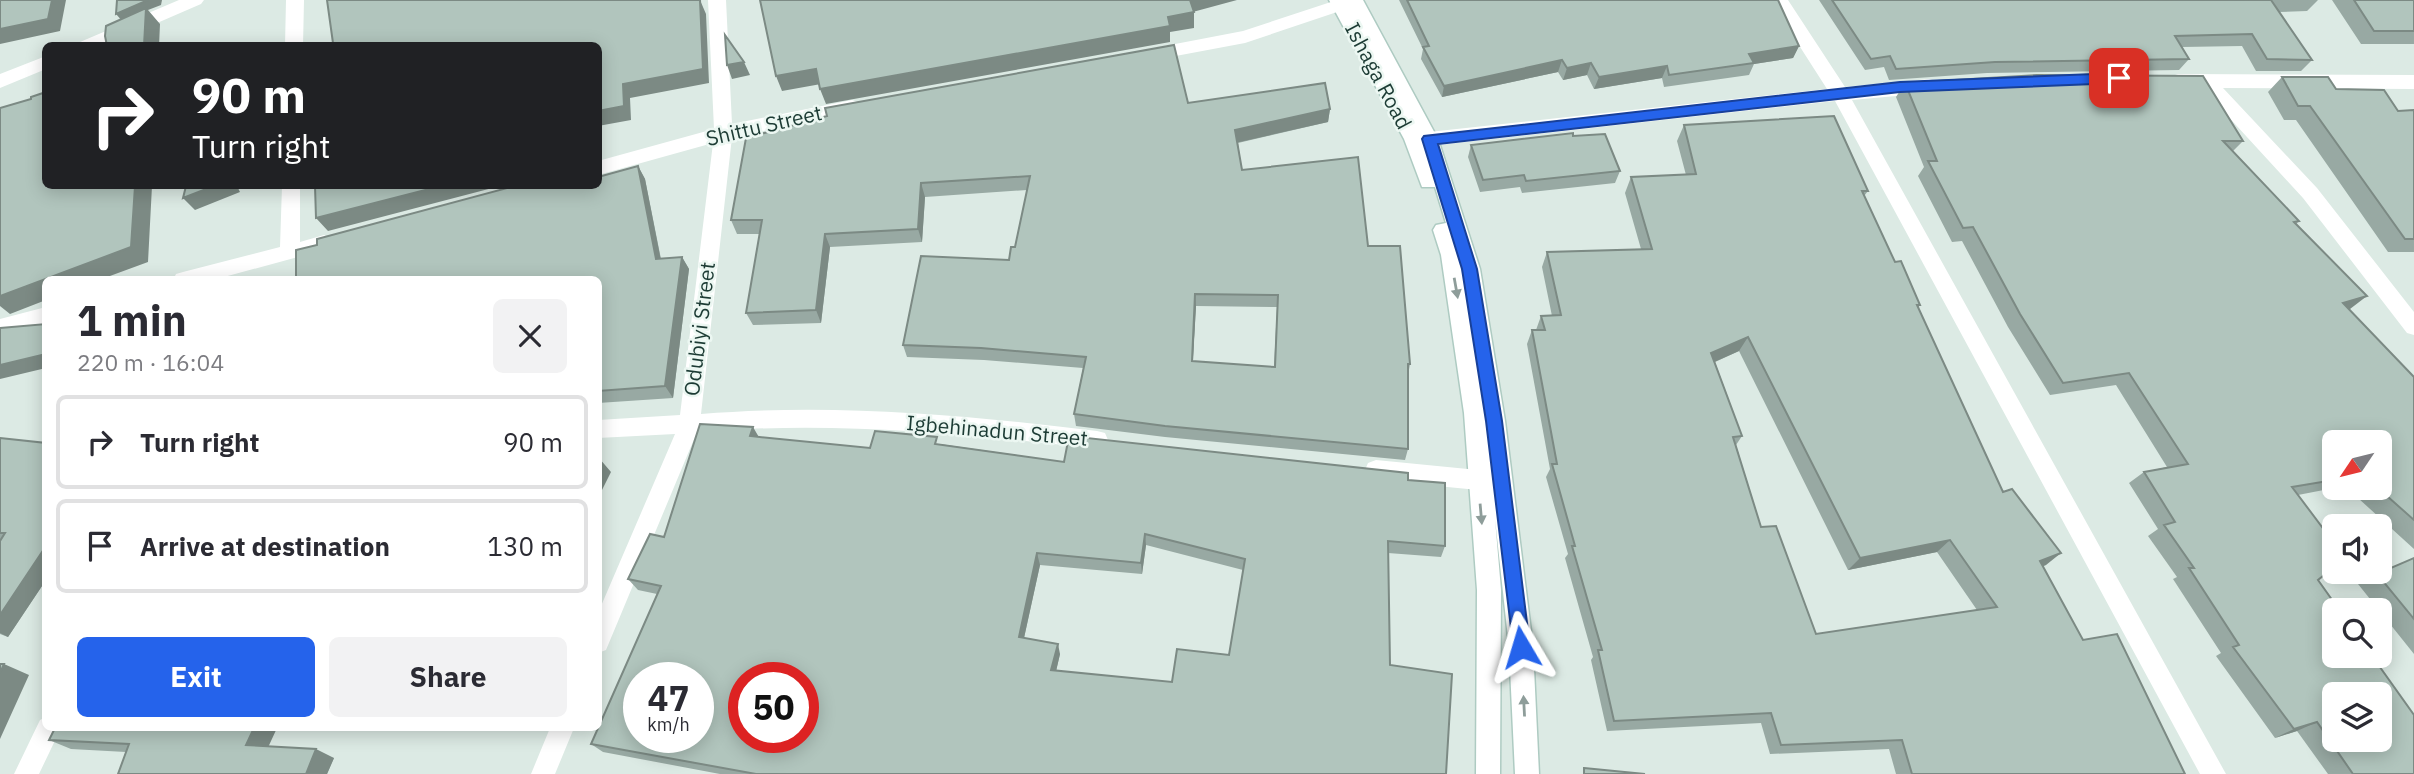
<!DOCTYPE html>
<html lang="en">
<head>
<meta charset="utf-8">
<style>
	:root { --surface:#fff; --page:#f2f2f3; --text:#2b2b33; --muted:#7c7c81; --line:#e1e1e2; --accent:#2563eb }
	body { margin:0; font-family:"IBM Plex Sans",sans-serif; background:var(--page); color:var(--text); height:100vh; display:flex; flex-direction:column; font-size:26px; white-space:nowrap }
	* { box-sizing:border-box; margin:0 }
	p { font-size:23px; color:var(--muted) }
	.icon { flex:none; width:38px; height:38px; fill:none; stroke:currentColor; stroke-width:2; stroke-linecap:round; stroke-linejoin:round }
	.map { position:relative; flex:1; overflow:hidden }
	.panel { position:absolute; left:42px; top:276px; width:560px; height:455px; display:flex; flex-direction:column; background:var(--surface); border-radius:10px; box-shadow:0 4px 18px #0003 }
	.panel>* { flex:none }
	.guide { position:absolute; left:42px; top:42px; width:560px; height:147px; border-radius:10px; box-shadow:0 4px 18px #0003; background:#202124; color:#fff; overflow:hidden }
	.needle { width:46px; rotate:235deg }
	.buttons { position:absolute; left:2322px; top:430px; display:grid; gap:14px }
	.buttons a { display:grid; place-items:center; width:70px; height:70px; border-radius:10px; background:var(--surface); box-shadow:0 4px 18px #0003; font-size:35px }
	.speed { position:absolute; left:623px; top:662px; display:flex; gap:14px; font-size:35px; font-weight:700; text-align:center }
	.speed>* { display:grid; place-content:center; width:91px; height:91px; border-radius:50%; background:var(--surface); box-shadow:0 4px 18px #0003; line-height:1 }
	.speed small { font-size:18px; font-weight:400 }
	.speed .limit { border:10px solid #d22; background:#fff; color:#111 }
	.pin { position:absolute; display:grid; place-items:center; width:60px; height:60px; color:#fff; margin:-30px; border-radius:14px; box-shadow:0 4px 10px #0006 }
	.me { position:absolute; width:77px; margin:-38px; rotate:353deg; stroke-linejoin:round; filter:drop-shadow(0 0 5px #0008) }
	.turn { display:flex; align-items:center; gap:24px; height:147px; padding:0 35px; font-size:32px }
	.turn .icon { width:91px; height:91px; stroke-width:2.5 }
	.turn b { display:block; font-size:49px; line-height:60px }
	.round { display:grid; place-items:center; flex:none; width:74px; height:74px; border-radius:10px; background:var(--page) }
	.overview { display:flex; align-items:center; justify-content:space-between; height:119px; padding:0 35px }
	h1 { font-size:42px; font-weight:800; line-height:52px }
	.cta { display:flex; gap:14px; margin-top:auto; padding:14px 35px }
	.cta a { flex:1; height:80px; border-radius:10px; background:var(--accent); color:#fff; font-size:28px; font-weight:800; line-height:80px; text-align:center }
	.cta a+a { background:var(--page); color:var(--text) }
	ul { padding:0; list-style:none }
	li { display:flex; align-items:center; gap:21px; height:94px; margin:0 14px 10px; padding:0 21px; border:4px solid var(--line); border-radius:10px }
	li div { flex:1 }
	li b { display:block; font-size:26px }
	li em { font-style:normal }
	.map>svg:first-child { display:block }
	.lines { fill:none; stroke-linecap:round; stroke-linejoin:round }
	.secondary-casing { stroke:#aecbc2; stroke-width:3 }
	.minor { fill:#fff; fill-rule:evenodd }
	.secondary { fill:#fff; fill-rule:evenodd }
	.wall { fill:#98a9a3; fill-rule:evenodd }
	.shaded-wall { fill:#7c8a84 }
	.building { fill:#b1c5bd; stroke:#7c8a84; stroke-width:2; fill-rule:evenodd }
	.oneway { fill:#8e9d9a }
	.route { fill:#2563eb; stroke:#184099; stroke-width:2 }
	.labels { text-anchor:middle; stroke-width:5; stroke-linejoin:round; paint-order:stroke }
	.street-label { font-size:21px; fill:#1c3b34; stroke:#ecf7f2 }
</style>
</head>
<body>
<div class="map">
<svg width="2414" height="774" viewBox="0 0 2414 774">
	<rect width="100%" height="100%" fill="#dceae4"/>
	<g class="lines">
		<!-- secondary casing -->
		<g class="secondary-casing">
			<path id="secondary" d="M1329,0H1363L1438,139L1480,269L1505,421L1533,647L1539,774H1515L1509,647L1495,519L1501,590L1500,774H1476L1477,590L1464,413L1441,255L1433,230L1436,225L1446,223L1435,187H1422L1404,139Z"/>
		</g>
		<!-- minor -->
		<path class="minor" d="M179,0H204L201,4L104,46H77L80,42Z
			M286,0H304L303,46H285Z
			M708,0H726L732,124L852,100L858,102L861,107L858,112L852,114L732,137L701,414C834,403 965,415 1097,431L1105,433L1108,440L1105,447L1097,449C963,433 832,421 697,432L606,650L598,653V613L675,434L598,438V420L680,415L713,143L598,175V161L714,129Z
			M1337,0L1346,1L1349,5L1346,9L1245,43L1149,61L1143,59L1140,55L1143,51L1149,49L1243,31Z
			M1770,0H1788L1845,87L1929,79L1935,81L1938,86L1935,91L1929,93L1852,100L2226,774H2200L1835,101L1429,146L1422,144L1420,139L1422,134L1429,132L1827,89Z
			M46,56V69L0,88V74Z
			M2178,74L2414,75V89L2223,88L2317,188L2414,312V335L2407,333L2303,198L2202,88L2172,86L2169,81L2172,76Z
			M282,186H300V242L324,235L331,238L334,243L331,248L213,280H173L176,274L183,272L280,247Z
			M46,307V323L0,335V319Z
			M1376,460L1478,470L1486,473L1489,480L1486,487L1478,490L1376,480L1368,477L1365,470L1368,463Z
			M46,717V728H61L39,774H14L40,720Z
			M550,728H574L555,774H531Z"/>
		<!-- secondary -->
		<use href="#secondary" class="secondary"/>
	</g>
	<!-- wall -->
	<path class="wall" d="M1399,0H1778L1799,46L1793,58L1754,64L1749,75L1664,87L1662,78L1594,89L1587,75L1563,80L1558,72L1442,97L1421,59L1423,49Z
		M1819,0H2318L2307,11L2279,12L2312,60L2301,71H2256L2242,46L2182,47L2189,59L2179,70L1987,73L1889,80L1884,67L1865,70Z
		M2332,0H2414V44H2361Z
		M2282,77L2336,89L2398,111L2414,110V252H2388L2296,120H2284L2268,92Z
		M1905,83L2243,141L2233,151L2299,221L2296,224L2350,309H2349L2414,377V549L2347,488H2380L2334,443V488L2298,495L2318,580L2414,774H2328L2297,731L2275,738L2216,656L2221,653L2173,579L2177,577L2148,536L2158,529L2129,483L2144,472L2167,467L2116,385L2050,395L2008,327L1962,241L1952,242L1918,176L1924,167L1896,97Z
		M1188,103L1330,109L1328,122L1238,143L1242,170L1368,246L1410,364L1408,375V449L1405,460L1165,437L1076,426L1074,414L1083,368L984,360L907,357L903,345L1009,260L1015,247L1027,190L925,197L922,242L830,247L821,323L753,325L746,313L760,234H737L731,220ZM1196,306L1277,307L1274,367L1193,361Z
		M1684,125L1868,191L1864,196L1895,262L1920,305L1918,308L2003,492L2046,565L2043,566L2083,640L2185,774H1896L1889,749L1770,754L1761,723L1607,731L1591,660L1593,657L1565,558L1568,554L1546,477L1550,469L1527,344L1532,330H1536L1541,316H1552L1542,267L1547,252L1641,249L1625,193L1631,177L1686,175L1677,141ZM1739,351L1848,570L1937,552L1977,610L1816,634L1761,527L1736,445L1742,436L1715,362Z
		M1573,136L1620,171L1615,183L1522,193L1520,187L1480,192L1468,157L1471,145Z
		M638,166L645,179L661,259L682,257L689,269L673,398L598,403V280L317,245L598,186Z
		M759,437L870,448L940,444L1064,462L1408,480L1445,546L1441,557L1388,553L1390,665L1446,774H720L603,752L591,744L657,594L638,590L628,579L664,537ZM1146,545L1243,570L1229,655L1172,682L1056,671L1060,654L1024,638L1040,565L1142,574Z
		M0,438L46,443V580L8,637L0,634Z
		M2414,558V654L2358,584L2377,574Z
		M49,740L268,746L334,758L327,774H118L126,752L71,749Z"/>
	<!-- shaded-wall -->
	<path class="shaded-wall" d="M52,0H66L60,31L0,44V29Z
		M148,0H162L161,5L148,10L160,24L159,46H144L116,14Z
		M700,0L706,14L709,83L630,98L631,120L598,126V111Z
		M1189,0H1237L1189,13Z
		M1194,12V28L1170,32V42L826,104L820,89L1168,17Z
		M1799,46L1793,58L1754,64L1749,54Z
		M1562,60L1558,72L1442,97L1444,86Z
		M744,62L750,75L732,79L727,65Z
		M1591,63L1587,75L1563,80L1567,68Z
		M1667,66L1662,78L1594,89L1599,77Z
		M816,69L821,84L782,91L776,76Z
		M1330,109L1328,122L1235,143V130Z
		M638,166L645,179L663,271L656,259Z
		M921,183L925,197L922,242L918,229Z
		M135,186H152L148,262L99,280H46V300L10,314L0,306V296Z
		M214,186H237L240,192L195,210L183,198Z
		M441,186H500L328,231L316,218Z
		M825,234L830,247L821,323L816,310Z
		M682,257L689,269L673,398L665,386Z
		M1195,294L1196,306L1192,373V361Z
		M2367,296L2350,309L2327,316L2343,303Z
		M1748,337L1739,351L1703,367L1711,353Z
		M46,354V368L0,379V365Z
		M753,427L760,439L750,436Z
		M599,458L611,472L598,498V460Z
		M1145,534L1146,545L1142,574L1141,563Z
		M1950,540L1937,552L1848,570L1860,558Z
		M46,546V580L8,637L0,633V615Z
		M1037,553L1040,565L1022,647L1019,637Z
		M2061,553L2046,565L2025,573L2040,561Z
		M1058,644L1060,654L1054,680L1051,670Z
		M4,664L29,675L0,739V673Z
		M2317,722L2297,731L2275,738L2294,729Z
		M254,728H277L265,754L246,745Z
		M316,749L334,758L327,774H306Z"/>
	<!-- building -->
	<path class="building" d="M0,0H52L48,19L0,29Z
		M117,0H148L116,14Z
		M327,0H700L703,69L623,84L624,106L598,111V46H316L333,43Z
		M760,0H1190L1194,12L1168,17L1170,26L820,89L816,69L776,76Z
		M1407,0H1778L1799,46L1749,54L1754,63L1669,75L1667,66L1599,77L1591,63L1567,68L1562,60L1444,86L1423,47L1429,46Z
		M1832,0H2271L2312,60L2267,59L2252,34L2175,36L2189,59L1995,62L1896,69L1890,56L1871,59Z
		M2354,0H2414V31H2374Z
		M146,8L144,46H107L105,36L106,26Z
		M725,35L744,62L727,65Z
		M1174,45L1188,103L1325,83L1330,109L1235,130L1242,170L1358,157L1368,246H1400L1410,364H1408V449L1165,426L1074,414L1086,357L981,348L903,345L921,256L1009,260L1011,247H1015L1030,176L921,183L918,229L825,234L816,310L746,313L762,220H731L746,138L827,116L825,108ZM1195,294L1278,295L1275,367L1192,361Z
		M2037,75L2203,76L2243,141H2223L2299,221L2294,222L2367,296L2343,303L2414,377V520L2378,488H2380V443H2334V480L2292,487L2334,543V567L2318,580L2340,611H2334V656H2372L2414,715V774H2353L2317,722L2294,729L2233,647L2239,645L2189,568H2194L2164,525L2175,522L2144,472L2188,464L2129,373L2063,383L2020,314L1973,227L1963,228L1928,161H1937L1905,83ZM2334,695H2380V740H2334Z
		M2282,77H2328L2336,89L2384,90L2398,111L2414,110V239H2405L2310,106H2298Z
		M46,92V186H135L131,247L0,296V108L31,99V97Z
		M1834,116L1868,191H1862L1895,262L1901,261L1920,305H1917L2003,492L2012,489L2061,553L2040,561L2083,640L2117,634L2185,774H1912L1902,740L1781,745L1771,713L1614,721L1598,650H1602L1572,546H1575L1552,464H1557L1532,330H1545L1541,316L1561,315L1547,252L1652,249L1631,177L1696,174L1684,125ZM1748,337L1860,558L1950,540L1997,607L1816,634L1776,526L1761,527L1733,437L1742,436L1711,353Z
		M1573,133V136L1605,134L1620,171L1526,181L1524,175L1483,180L1471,145Z
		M638,166L656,259L682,257L665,386L598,391V280H296V250L317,245V239L515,186H598V177Z
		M186,186H214L183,198Z
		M315,186H441L316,218Z
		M46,324V354L0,365V328Z
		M700,424L753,427L750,436L870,448L875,431L937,437L935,444L1064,462L1069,436L1408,473V480L1445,483V546L1388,541L1390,665L1452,674L1446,774H756L591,744L661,586L628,579L650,534L664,537ZM1145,534L1245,559L1229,655L1177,649L1172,682L1051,670L1058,644L1019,637L1037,553L1141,563ZM639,677H698V737H639ZM744,677H803V737H744Z
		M0,438L46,443V546L0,615V541L5,533H0Z
		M2414,558V619L2377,574Z
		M0,664H4L0,673Z
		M55,728H254L246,745L316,749L306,774H118L129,744L49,740Z
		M1584,768L1645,774H1584Z"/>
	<!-- one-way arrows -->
	<defs><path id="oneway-solid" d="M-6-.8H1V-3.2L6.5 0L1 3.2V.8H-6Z" transform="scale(1.75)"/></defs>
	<g class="oneway">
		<use href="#oneway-solid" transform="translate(1456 288) rotate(80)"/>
		<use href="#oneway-solid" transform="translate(1481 514) rotate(85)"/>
		<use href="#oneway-solid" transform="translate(1524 706) rotate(-93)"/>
	</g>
	<!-- route -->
	<path class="route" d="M2119,73L2126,78L2119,83L1900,92L1438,144L1477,269L1502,421L1530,647L1527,653L1521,655L1514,653L1486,421L1462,269L1422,139L1424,136L1900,82Z"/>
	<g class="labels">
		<!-- street labels -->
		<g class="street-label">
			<text transform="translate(1378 76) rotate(62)" y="7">Ishaga Road</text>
			<text transform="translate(764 126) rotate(-13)" y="7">Shittu Street</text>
			<text transform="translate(700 329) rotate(-83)" y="7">Odubiyi Street</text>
			<text transform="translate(997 431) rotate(5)" y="7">Igbehinadun Street</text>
		</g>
	</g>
</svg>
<div class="buttons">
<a><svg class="needle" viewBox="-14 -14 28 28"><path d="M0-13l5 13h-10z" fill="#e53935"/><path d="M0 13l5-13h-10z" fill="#7c7c81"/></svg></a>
<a><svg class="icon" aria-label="sound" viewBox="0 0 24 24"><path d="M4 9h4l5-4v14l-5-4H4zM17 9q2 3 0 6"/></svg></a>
<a><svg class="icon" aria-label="search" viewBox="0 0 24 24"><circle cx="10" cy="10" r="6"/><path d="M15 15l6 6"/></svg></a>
<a><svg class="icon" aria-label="layers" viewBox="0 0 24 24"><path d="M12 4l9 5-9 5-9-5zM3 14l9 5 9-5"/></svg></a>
</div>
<div class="speed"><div>47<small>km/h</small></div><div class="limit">50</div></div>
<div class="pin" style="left:2119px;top:78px;background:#d93025"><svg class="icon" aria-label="arrive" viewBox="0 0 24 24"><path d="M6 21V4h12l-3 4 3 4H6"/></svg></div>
<svg class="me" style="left:1521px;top:647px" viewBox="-20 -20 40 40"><path d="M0-17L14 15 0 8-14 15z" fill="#2563eb" stroke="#fff" stroke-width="4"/></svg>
<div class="guide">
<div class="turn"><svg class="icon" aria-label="right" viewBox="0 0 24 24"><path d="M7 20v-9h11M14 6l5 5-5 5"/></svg><div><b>90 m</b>Turn right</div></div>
</div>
<section class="panel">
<div class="overview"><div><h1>1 min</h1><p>220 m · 16:04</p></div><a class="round"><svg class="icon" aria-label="close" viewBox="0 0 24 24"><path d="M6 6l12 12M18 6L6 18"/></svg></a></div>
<ul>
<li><svg class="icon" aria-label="right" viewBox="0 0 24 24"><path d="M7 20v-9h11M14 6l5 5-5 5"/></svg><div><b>Turn right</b></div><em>90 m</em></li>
<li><svg class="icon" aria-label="arrive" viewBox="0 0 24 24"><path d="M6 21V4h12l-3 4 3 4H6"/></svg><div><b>Arrive at destination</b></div><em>130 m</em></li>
</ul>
<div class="cta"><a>Exit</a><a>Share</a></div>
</section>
</div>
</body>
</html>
